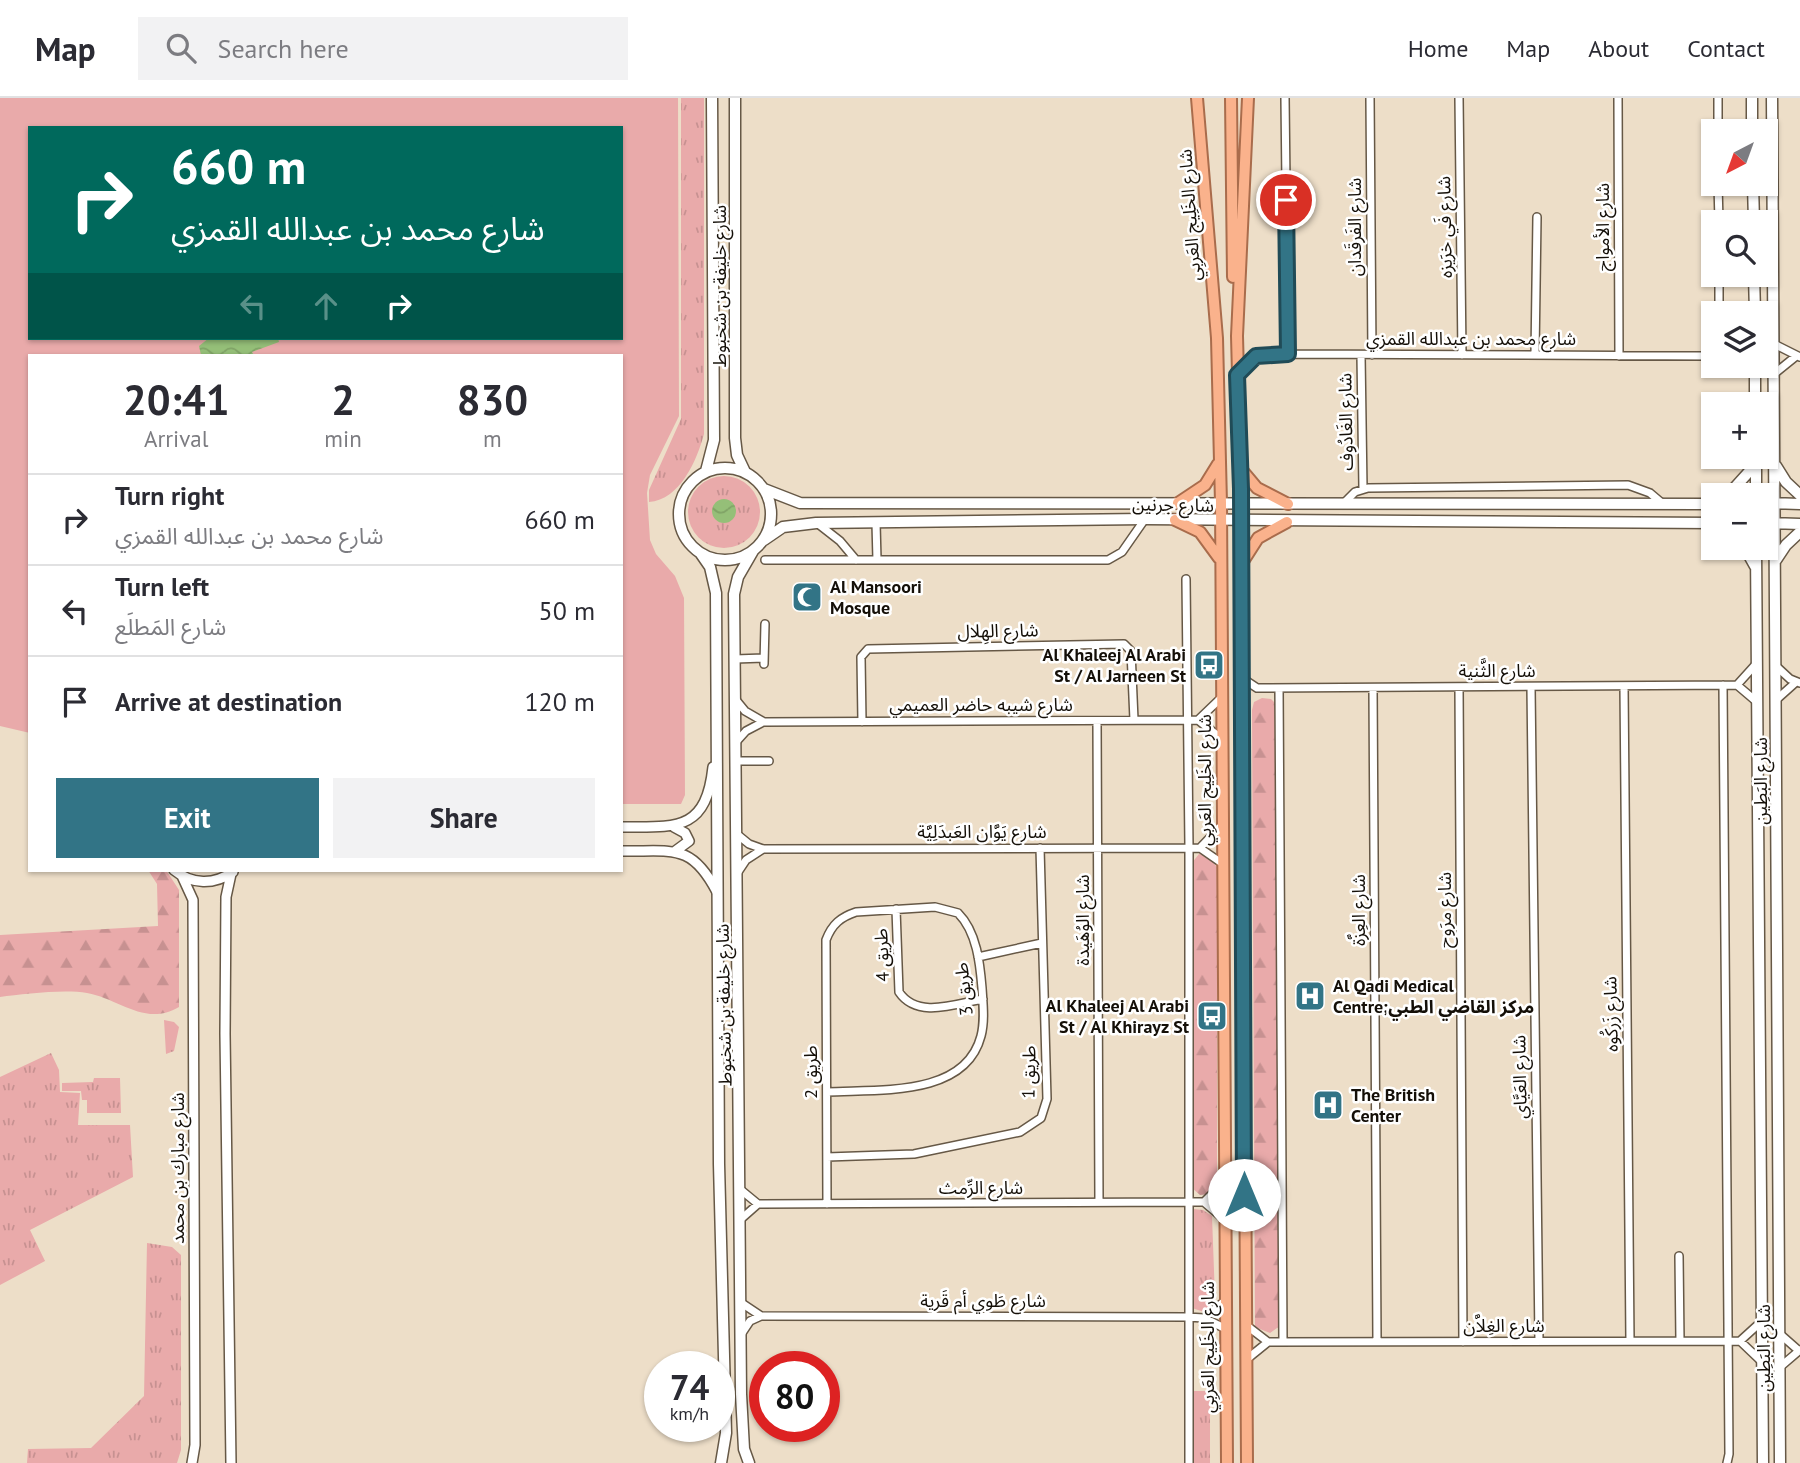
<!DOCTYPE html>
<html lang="en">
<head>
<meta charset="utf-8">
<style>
	:root { --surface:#fff; --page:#f2f2f3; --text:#2b2b33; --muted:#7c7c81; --line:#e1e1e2; --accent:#327486 }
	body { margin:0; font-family:"PT Sans","Noto Sans Arabic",sans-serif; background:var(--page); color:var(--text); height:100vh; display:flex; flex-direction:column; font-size:26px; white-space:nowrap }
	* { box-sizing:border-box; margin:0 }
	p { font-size:23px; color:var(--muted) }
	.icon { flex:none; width:38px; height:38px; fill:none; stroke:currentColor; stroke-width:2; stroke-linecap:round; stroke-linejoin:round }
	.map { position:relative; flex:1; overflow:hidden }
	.panel { position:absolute; left:28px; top:256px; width:595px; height:518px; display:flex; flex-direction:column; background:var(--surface); border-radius:0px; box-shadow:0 2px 5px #0004 }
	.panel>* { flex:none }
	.banner { position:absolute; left:28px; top:28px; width:595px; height:214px; border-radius:0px; box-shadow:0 2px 5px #0004; background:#00695c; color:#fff; overflow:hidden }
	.needle { width:46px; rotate:221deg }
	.buttons { position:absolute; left:1701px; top:21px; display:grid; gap:14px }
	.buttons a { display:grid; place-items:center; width:77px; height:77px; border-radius:0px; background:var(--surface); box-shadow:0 2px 5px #0004; font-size:35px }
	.speed { position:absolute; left:644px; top:1253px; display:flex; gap:14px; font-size:35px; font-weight:700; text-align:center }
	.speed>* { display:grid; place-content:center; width:91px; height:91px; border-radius:50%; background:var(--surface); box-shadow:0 2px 5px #0004; line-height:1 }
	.speed small { font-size:18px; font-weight:400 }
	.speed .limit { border:10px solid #d22; background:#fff; color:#111 }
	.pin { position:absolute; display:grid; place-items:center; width:60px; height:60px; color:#fff; margin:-30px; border:4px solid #fff; border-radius:50%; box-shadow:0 2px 7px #0007 }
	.me { position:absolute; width:77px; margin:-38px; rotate:0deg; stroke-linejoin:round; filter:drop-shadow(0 0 5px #0008) }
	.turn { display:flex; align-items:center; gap:24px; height:147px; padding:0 28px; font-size:32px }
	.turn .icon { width:91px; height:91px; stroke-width:2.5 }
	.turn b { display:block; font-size:49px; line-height:60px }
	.lanes { display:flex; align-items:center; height:66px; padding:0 28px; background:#0003; justify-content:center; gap:35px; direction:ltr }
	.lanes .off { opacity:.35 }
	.eta { display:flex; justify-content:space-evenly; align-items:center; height:119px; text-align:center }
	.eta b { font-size:42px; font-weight:700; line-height:49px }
	.primary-button { display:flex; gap:14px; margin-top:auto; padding:14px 28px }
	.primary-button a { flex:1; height:80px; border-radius:0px; background:var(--accent); color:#fff; font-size:28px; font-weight:700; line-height:80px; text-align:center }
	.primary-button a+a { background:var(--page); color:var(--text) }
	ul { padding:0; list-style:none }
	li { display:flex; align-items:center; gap:21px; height:91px; padding:0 28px; border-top:2px solid var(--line) }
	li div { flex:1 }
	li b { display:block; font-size:26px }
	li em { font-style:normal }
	header { display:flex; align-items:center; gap:42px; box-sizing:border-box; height:98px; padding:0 35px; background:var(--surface); border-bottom:2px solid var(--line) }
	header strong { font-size:33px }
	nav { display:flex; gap:38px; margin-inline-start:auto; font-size:24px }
	.search { width:490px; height:63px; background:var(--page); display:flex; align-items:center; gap:18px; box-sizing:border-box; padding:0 24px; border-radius:0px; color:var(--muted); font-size:26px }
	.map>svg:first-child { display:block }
	.grass { fill:url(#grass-tufts) }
	.forest { fill:url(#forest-firs) }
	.park { fill:#e9aaaa; fill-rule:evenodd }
	.water { fill:url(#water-waves) }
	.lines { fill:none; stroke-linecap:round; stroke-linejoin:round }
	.minor-casing { stroke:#665846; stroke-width:10 }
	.tertiary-casing { stroke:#665846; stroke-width:12 }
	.secondary-casing { stroke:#665846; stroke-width:13 }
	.trunk-casing { stroke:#a96c4c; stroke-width:14 }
	.minor { stroke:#fff; stroke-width:7 }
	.tertiary { stroke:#fff; stroke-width:9 }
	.secondary { stroke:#fff; stroke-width:10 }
	.trunk { stroke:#fab28c; stroke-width:10 }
	.route-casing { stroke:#204b57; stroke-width:18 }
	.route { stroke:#327486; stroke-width:12 }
	.labels { text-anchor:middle; stroke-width:5; stroke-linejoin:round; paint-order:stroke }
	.street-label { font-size:18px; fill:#140f08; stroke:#fff }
	.poi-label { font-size:18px; font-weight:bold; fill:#140f08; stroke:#fff; text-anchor:start }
</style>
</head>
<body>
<header>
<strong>Map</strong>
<div class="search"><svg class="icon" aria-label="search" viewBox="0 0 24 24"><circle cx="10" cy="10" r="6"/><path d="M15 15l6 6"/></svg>Search here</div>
<nav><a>Home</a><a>Map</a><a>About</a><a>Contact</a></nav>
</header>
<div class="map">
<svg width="1800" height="1365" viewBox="0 0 1800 1365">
	<defs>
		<pattern id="grass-tufts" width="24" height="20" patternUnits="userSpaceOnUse" patternTransform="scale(1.75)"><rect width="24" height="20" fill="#e9aaaa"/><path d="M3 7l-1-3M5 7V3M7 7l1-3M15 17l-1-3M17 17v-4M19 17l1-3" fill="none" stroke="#c79191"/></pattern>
		<pattern id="forest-firs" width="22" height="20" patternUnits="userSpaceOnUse" patternTransform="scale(1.75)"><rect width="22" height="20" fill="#e9aaaa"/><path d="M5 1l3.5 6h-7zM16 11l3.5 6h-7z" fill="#c79191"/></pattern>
		<pattern id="water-waves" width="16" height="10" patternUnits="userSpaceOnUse" patternTransform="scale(1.75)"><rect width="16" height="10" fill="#95bf78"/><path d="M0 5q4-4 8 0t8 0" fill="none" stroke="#80a366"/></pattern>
	</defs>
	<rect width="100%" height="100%" fill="#eddec8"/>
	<!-- grass -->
	<path class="grass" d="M681,0H704V336C697,362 680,402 649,404V392L681,321Z
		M688 414a36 36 0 1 1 72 0a36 36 0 1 1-72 0Z
		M164,922L174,924L179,929L174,953L166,956Z
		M51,955L59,972L60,994L80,995L78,1027H130L133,1079L30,1132L45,1163L0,1187V979Z
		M94,980H120L121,1015H87V1002H82L81,993H62V985L93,984Z
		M1193,1111L1203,1112L1212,1118L1215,1200L1204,1214L1192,1210Z
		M147,1145L172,1149L181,1157V1352L177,1365H27L28,1351L91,1350L144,1298Z
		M1194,1293H1210V1365H1194Z"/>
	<!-- forest -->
	<path class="forest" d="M1262,600L1271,601L1278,608L1284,1225L1270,1235L1255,1229L1252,612L1254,604Z
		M1199,756L1207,757L1217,769V1084L1210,1096L1200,1097L1191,1089V766Z
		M148,772H166L179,792V909C145,929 120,901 87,895C64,891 23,896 0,899V837L158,828L157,786Z"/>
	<!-- park -->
	<path class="park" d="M0,0H678L679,318L650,377L647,395L650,442L656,456L675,478L684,500L685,697L681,706H621V257H30V635L0,628ZM30,30H621V240H30Z"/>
	<!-- water -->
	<path class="water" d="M209,240H278L279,244L252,254L254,257H201L199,248Z
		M712 413a12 12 0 1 1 24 0a12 12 0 1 1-24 0Z"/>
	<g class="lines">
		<!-- minor casing -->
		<g class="minor-casing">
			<path id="minor" d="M1285,0L1288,256
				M1370,0L1372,257
				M1459,0L1462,257
				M1618,0L1619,258
				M1718,0V33
				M1718,86L1719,124
				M1719,177V215
				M1774,246L1800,259
				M1361,257L1363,391
				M1535,257L1537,119
				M1238,275L1256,258L1288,256L1713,258
				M1774,276L1795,259
				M1343,406L1355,394L1368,390L1628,387L1650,395L1663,406
				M817,425L840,443L856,462
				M876,425L877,462
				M765,462H1108L1122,454L1145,421
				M1186,481L1189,749V1365
				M735,561L764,560
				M764,566L765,526
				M1776,568L1790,581L1800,585
				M1242,580L1257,590L1737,587L1757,604
				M1723,587L1729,1356L1727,1365
				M1737,587L1756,566
				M1624,588L1630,1243
				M1459,589L1463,1244
				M1531,589L1539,1243
				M1279,590L1283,1244
				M1373,590L1377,1244
				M736,602L745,613L764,624L1198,622L1222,641
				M1776,602L1795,585
				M1198,622L1222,599
				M1097,623L1099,1104
				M862,624L861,559L868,551L1124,546L1131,553L1134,622
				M737,643L746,633L763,624
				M737,663H769
				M738,737L749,746L763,751L1200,750L1223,766
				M1200,750L1223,726
				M738,774L746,762L763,751
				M896,811L899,894C917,921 955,906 983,901
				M978,859L1042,845
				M827,994C876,991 965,1000 981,938C985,923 983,906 982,890C980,866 977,834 958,815L935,809L856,814C841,819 832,826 826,842L827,1106
				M827,1059L914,1056L1020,1034L1041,1020L1047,1001L1040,750
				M741,1092L758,1106
				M1204,1104L1225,1083
				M741,1121L758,1106L1188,1104H1204L1225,1122
				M1679,1158L1680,1243
				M743,1206L761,1218L1187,1219L1204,1220L1226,1231
				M1204,1220L1226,1202
				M1246,1227L1268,1244L1740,1243L1762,1223
				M742,1235L750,1223L761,1218
				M1780,1236L1798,1252
				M1740,1243L1762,1264
				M1247,1261L1268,1244
				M1780,1269L1800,1252"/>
		</g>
		<!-- tertiary casing -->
		<g class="tertiary-casing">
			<path id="tertiary" d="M621,729C676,729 706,734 713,669
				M621,753C672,754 691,744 717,794
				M674,754L689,743L685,735L674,729
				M174,772C192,787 214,787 233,774
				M231,776L226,799L225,936L231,1365
				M182,778L193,802L195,1347L192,1365"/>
		</g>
		<!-- secondary casing -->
		<g class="secondary-casing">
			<path id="secondary" d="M735,0V340L737,357L745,374
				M1752,0V33
				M1772,0L1780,1365
				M1753,86L1754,124
				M1754,177L1755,215
				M1755,268V306
				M1756,359V397
				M1776,368L1786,384L1800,397
				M679 416a46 46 0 1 1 92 0a46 46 0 1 1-92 0Z
				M706,373L714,342L712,0
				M764,391L800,405L1713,406
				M1728,397L1756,366
				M1766,405L1800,406
				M1766,425L1800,426
				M764,442L783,429L816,425L1145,421L1713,425
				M1745,450L1755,468
				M1756,450L1763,1365
				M701,456L710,469L716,495L719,1066L726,1335L721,1365
				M1776,462L1786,447L1800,434
				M749,1365L744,1351L741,1296L734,496L738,479L753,453"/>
		</g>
		<!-- trunk casing -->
		<g class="trunk-casing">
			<path id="trunk" d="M1197,0L1217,240L1221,405L1227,1365
				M1231,0L1233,179
				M1241,371L1257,390L1288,406
				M1178,405L1205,387L1218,366
				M1175,422L1200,434L1219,460
				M1242,465L1258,440L1287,424
				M1247,1365L1241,391L1237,238L1248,0"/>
		</g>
		<!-- minor -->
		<use href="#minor" class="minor"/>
		<!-- tertiary -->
		<use href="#tertiary" class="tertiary"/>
		<!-- secondary -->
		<use href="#secondary" class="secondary"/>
		<!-- trunk -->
		<use href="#trunk" class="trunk"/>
	</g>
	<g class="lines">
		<!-- route casing -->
		<g class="route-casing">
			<path id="route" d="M1244,1097L1241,391L1237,277L1256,258L1288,256L1286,102"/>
		</g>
		<!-- route -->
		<use href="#route" class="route"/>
	</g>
	<!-- icons -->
	<defs>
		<g id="mosque-square" transform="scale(1.575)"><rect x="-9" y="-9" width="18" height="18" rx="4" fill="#327486" stroke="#fff"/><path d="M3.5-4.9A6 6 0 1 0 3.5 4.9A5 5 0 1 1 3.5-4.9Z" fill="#fff"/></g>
		<g id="bus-square" transform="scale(1.575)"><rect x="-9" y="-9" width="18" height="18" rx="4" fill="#327486" stroke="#fff"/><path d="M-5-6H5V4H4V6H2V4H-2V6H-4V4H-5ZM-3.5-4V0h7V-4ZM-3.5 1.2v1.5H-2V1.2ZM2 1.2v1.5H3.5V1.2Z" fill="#fff"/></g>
		<g id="hospital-square" transform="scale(1.575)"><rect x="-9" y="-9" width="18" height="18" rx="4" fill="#327486" stroke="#fff"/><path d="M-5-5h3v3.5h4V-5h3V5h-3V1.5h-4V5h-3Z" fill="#fff"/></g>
	</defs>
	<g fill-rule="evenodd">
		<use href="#mosque-square" x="807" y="499"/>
		<use href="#bus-square" x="1209" y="567"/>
		<use href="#hospital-square" x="1310" y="898"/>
		<use href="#bus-square" x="1212" y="918"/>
		<use href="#hospital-square" x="1328" y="1007"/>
	</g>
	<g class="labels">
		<!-- street labels -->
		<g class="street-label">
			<text transform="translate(1190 117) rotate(-94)" y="6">شارع الخَلِيج العَربِي</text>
			<text transform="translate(1355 129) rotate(-90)" y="6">شارع الفَرقَدان</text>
			<text transform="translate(1445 129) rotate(-91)" y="6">شارع فَي خرَيزه</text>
			<text transform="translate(1603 129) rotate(-90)" y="6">شارع الأمواج</text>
			<text transform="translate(720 188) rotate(-90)" y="6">شارع خليفة بن شخبوط</text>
			<text x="1471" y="247">شارع محمد بن عبدالله القمزي</text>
			<text transform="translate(1346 324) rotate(-91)" y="6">شارع الغَادُوف</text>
			<text transform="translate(1173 407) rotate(1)" y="6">شارع جرنين</text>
			<text transform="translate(998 533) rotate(-1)" y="6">شارع الهِلال</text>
			<text x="1497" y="579">شارع الثَّنية</text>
			<text x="981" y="613">شارع شيبه حاضر العميمي</text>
			<text transform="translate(1205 682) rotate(-90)" y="6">شارع الخَلِيج العَربِي</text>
			<text transform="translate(1761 683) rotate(-90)" y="6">شارع البَطِين</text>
			<text x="982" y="740">شارع يَوَّان العَبدَلِيَّة</text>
			<text transform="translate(1359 812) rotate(-90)" y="6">شارع العِزَّة</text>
			<text transform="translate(1445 812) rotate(-90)" y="6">شارع مرَوح</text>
			<text transform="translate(1083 822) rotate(-90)" y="6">شارع الوُهَيدة</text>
			<text transform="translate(882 857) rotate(-92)" y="6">طريق 4</text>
			<text transform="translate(964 891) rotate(-96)" y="6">طريق 3</text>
			<text transform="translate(724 907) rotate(-91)" y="6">شارع خليفة بن شخبوط</text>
			<text transform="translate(1611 916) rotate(-91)" y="6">شارع زَركُوه</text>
			<text transform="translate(811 974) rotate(-90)" y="6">طريق 2</text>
			<text transform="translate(1029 974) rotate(-89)" y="6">طريق 1</text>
			<text transform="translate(1520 979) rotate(-91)" y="6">شارع العَيَّاي</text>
			<text transform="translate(178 1070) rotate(-90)" y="6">شارع مبارك بن محمد</text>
			<text x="981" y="1096">شارع الرِّمث</text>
			<text x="983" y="1209">شارع طَوي أم قَرية</text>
			<text x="1504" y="1234">شارع الغِلاَّن</text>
			<text transform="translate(1208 1249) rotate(-90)" y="6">شارع الخَلِيج العَربِي</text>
			<text transform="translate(1764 1250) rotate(-90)" y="6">شارع البَطِين</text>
		</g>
		<!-- poi labels -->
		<g class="poi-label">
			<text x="830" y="495">Al Mansoori<tspan x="830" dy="21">Mosque</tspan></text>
			<text x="1186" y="563" text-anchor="end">Al Khaleej Al Arabi<tspan x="1186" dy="21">St / Al Jarneen St</tspan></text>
			<text x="1333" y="894">Al Qadi Medical<tspan x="1333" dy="21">Centre;مركز القاضي الطبي</tspan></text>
			<text x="1189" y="914" text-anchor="end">Al Khaleej Al Arabi<tspan x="1189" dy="21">St / Al Khirayz St</tspan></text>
			<text x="1351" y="1003">The British<tspan x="1351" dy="21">Center</tspan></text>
		</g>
	</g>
</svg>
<div class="buttons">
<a><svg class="needle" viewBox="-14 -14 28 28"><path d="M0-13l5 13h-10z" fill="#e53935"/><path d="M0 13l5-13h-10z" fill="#7c7c81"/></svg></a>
<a><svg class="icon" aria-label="search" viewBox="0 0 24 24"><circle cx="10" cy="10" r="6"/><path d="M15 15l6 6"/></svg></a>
<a><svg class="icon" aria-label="layers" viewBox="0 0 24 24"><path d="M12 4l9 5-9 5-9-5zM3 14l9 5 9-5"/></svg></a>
<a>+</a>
<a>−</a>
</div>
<div class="speed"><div>74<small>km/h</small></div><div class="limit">80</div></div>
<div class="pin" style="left:1286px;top:102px;background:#d93025"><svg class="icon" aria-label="arrive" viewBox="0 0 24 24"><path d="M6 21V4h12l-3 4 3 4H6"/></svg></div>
<svg class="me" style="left:1244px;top:1097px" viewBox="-20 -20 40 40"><circle r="19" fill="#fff"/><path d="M0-13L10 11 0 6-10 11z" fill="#327486"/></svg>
<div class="banner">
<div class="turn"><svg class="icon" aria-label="right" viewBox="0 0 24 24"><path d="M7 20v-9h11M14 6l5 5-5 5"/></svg><div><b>660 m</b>شارع محمد بن عبدالله القمزي</div></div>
<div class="lanes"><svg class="icon off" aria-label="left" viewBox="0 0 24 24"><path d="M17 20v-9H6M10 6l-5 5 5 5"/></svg><svg class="icon off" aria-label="ahead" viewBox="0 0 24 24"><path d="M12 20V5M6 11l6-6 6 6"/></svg><svg class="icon" aria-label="right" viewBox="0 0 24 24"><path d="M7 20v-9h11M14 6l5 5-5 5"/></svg></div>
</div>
<section class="panel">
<div class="eta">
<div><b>20:41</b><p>Arrival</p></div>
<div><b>2</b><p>min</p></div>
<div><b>830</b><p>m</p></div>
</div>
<ul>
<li><svg class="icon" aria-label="right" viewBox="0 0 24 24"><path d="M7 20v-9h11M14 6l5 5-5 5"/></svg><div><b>Turn right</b><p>شارع محمد بن عبدالله القمزي</p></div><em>660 m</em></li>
<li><svg class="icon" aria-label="left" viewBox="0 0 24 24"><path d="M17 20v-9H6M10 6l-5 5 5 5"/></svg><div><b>Turn left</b><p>شارع المَطلَع</p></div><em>50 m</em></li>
<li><svg class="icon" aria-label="arrive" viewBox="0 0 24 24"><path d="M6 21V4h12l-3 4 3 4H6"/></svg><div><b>Arrive at destination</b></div><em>120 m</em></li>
</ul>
<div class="primary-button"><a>Exit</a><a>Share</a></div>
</section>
</div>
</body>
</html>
